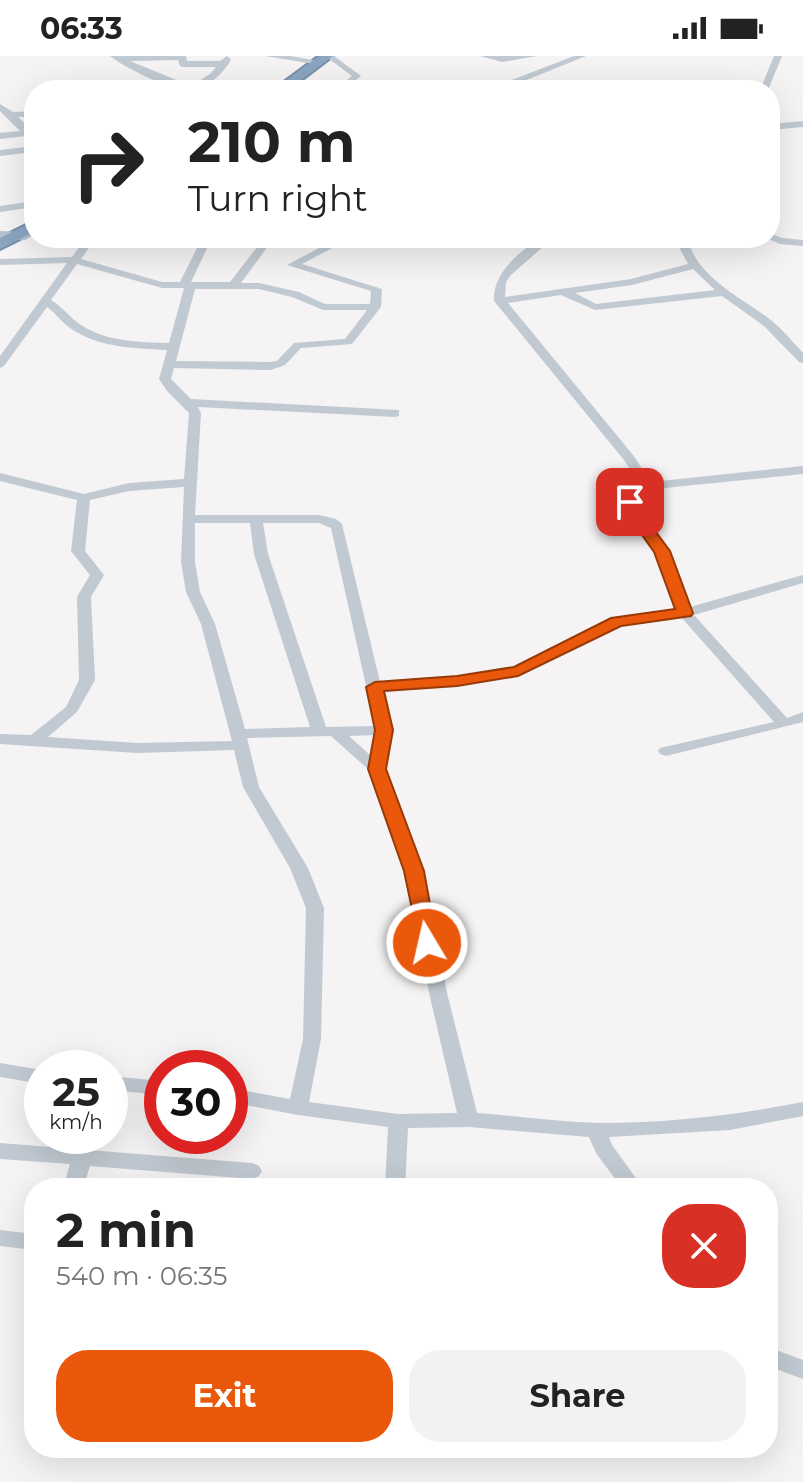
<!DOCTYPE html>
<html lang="en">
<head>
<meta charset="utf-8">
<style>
	:root { --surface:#fff; --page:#f2f2f2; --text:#222; --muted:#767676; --accent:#ea580c }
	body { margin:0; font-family:Montserrat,sans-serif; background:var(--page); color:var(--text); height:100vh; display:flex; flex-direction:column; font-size:30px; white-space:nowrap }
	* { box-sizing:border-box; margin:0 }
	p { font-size:26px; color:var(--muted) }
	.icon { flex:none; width:44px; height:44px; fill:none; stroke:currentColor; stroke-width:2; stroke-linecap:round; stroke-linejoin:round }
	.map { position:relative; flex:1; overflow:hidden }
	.side { position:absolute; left:24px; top:1122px; width:754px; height:280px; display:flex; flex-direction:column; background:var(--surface); border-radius:32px; box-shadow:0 8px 32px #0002 }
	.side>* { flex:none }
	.hud { position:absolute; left:24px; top:24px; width:756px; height:168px; border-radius:32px; box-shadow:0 8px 32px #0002; background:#fff; color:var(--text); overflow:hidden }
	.speed { position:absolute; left:24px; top:994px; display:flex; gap:16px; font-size:40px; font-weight:700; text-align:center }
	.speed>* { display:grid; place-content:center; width:104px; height:104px; border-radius:50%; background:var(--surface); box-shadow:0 8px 32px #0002; line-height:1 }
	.speed small { font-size:20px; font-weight:400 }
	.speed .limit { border:12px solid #d22; background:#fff; color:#111 }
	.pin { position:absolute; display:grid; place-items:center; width:68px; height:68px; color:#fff; margin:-34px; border-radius:16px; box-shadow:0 4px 12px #0006 }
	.me { position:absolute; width:88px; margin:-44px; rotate:351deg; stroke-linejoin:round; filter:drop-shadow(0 0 6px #0008) }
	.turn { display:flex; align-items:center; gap:28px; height:168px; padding:0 32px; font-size:36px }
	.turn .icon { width:104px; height:104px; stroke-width:2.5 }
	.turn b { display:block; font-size:56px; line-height:68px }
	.round { display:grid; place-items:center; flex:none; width:84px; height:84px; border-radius:32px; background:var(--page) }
	.head { display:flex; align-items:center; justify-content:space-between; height:136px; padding:0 32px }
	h1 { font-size:48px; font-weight:700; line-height:60px }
	.cta { display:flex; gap:16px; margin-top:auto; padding:16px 32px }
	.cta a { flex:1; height:92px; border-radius:32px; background:var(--accent); color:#fff; font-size:32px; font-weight:700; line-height:92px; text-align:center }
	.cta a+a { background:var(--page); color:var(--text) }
	.status { display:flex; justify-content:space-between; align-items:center; height:56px; padding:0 40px; background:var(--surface); direction:ltr }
	.status svg { height:22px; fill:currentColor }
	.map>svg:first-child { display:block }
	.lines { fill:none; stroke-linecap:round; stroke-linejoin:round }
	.highway-casing { stroke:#7690ad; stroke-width:4 }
	.minor { fill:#c1cad2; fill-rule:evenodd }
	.major { fill:#b3c2d1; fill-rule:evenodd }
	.highway { fill:#8ba5c1; fill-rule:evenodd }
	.route { fill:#ea580c; stroke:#983908; stroke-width:2 }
</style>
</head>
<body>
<div class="status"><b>06:33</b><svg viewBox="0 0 49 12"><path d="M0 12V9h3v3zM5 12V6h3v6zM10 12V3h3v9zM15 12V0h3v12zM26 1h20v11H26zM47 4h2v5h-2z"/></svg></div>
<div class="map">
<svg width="803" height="1426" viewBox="0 0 803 1426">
	<rect width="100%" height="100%" fill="#f5f3f3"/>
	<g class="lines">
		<!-- highway casing -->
		<g class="highway-casing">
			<path id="highway" d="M319,0H333L288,34H273Z
				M34,165V176L0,193V182Z"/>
		</g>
		<!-- minor -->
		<path class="minor" d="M110,0H186L187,5H220L227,0L231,3C227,14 207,33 193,34C173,36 125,12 110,0ZM178,4L180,10L183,11H216L210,18L191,30L130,5Z
			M265,0H290L324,6L320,9Z
			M325,0H334L361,20L344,34H335L352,20Z
			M480,0H537L502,6Z
			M574,0H586L502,34H490L495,30L427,34L431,31L507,26Z
			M774,0H782L768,34H760Z
			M0,48L13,56L34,55V61H18L34,76V83L26,80L0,83V77L20,75L0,55Z
			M803,65V71L770,74V68Z
			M34,90V96L0,100V94Z
			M34,145V151L0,156V150Z
			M770,177L782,182L803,184V190L780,188L766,182H770Z
			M86,182H96L81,203L162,226H180L202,182H212L191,226H230L264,182H274L241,227H259L299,236L325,248H370L371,235L287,209L338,182H351L302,208L382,233L381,251L352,288L301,292L285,309L271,314L174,312L171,323L191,343L399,354V360L395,361L198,351L201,357L195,459H319L336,463L342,468L380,626L457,620L514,611L612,563L676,553L655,495L622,448L640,436L641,430L624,404L494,245C491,218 528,182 553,182L511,219L506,226L505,241L631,223L688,208L680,193L678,182H688C695,221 743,242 772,265C783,274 793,286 803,297V307L799,306L764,270L722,240L595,254L561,239L508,247L633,399L651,426L803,410V418L654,433L652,441L636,449L669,495L690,551L803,519V527L694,559L787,662L803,656V666L666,700L660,698L658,695L660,692L774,666L681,561L621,570L518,619L457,630L383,635L392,674L385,713L423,815L448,941L477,1057C518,1060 560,1066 601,1067C669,1067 736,1059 803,1046V1060L730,1074L609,1081L612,1089L643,1132H622L596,1097L589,1081L469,1071L408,1072L405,1132H385L388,1071L298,1059L230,1046V1032L290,1043L303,983L306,852L290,812L243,731L234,694L137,697L0,688V678L31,679L66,651L79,624L77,541L90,519L71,495L77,444L0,425V417L84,438L129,427L184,423L189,357L167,335L159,323L167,294C134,292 98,292 70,272C61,266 56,257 47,251L4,310L0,312V300L67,207L0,209V203L72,201ZM77,208L162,232H184L169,287C139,286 107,286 81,269C70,262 63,251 51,244ZM693,213L715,234L596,248L575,237L632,229ZM195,233H259L292,241L323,254H367L345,283L294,287L277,305L270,306L176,305ZM184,431L181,506L186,536L201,568L232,685L137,687L48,681L77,656L95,624L91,541L104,519L85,495L90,444L129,435ZM195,467H250L254,498L310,671L245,673L215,568L200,536L195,506ZM263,467H319L331,472L375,670L326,671L268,498ZM375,679L371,700L349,680ZM331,680L370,715L405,815L430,941L457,1057L398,1058L309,1046L321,983L324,852L308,812L259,731L247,682Z
			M0,1007L42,1014V1028L0,1021Z
			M110,1020L162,1025V1039L110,1034Z
			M0,1087L252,1107L259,1110L262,1115L259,1120L252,1123L90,1110L83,1132H63L70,1108L0,1103Z
			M0,1174L34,1178V1194L0,1190Z
			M768,1291L803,1304V1323L768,1310Z"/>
		<!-- major -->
		<path class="major" d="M0,175L25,176L32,180L25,184L0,183Z"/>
		<!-- highway -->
		<use href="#highway" class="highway"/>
	</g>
	<!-- route -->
	<path class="route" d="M630,442L636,443L638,452L670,495L693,557L691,560L621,570L518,620L457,630L384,635L393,674L386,713L424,815L437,887L434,891H420L404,815L368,713L375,674L366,631L375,626L457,620L514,611L611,562L675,553L654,496L623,452L625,443Z"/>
</svg>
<div class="speed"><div>25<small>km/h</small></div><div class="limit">30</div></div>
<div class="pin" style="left:630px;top:446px;background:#d93025"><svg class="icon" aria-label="arrive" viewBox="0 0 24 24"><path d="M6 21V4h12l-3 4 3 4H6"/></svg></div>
<svg class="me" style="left:427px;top:887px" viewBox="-20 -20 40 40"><circle r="17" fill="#ea580c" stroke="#fff" stroke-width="3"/><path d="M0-11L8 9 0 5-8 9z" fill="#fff"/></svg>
<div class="hud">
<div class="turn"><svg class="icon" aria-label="right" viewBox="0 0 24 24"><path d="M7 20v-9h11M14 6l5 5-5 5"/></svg><div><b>210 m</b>Turn right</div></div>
</div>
<section class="side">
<div class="head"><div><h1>2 min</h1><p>540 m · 06:35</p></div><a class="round" style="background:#d93025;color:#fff"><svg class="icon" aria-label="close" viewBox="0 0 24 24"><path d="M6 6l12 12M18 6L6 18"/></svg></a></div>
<div class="cta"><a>Exit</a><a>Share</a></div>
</section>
</div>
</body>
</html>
